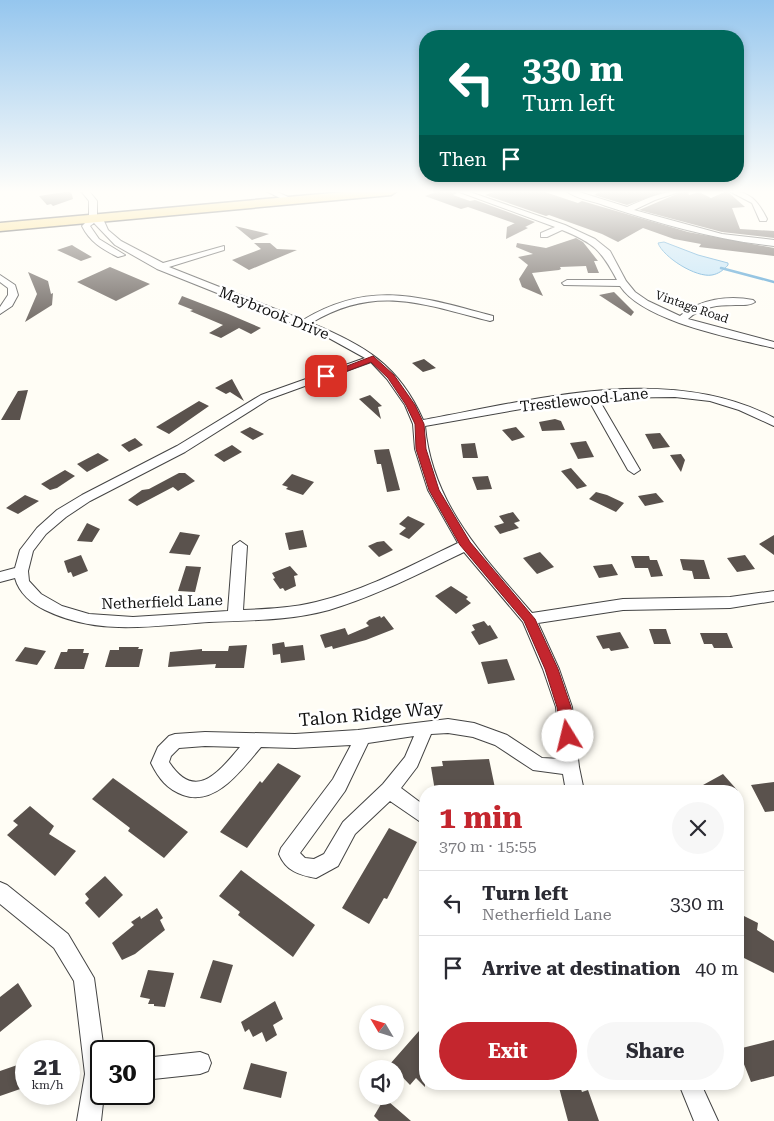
<!DOCTYPE html>
<html lang="en">
<head>
<meta charset="utf-8">
<style>
	:root { --surface:#fff; --page:#f7f7f7; --text:#2b2b33; --muted:#7c7c81; --line:#e1e1e2; --accent:#c4262e }
	body { margin:0; font-family:"Roboto Serif",serif; background:var(--page); color:var(--text); height:100vh; display:flex; flex-direction:column; font-size:19px; white-space:nowrap }
	* { box-sizing:border-box; margin:0 }
	p { font-size:16px; color:var(--muted) }
	.icon { flex:none; width:28px; height:28px; fill:none; stroke:currentColor; stroke-width:2; stroke-linecap:round; stroke-linejoin:round }
	.map { position:relative; flex:1; overflow:hidden }
	.drawer { position:absolute; left:419px; top:785px; width:325px; height:305px; display:flex; flex-direction:column; background:var(--surface); border-radius:20px; box-shadow:0 2px 8px #0003 }
	.drawer>* { flex:none }
	.banner { position:absolute; left:419px; top:30px; width:325px; height:152px; border-radius:20px; box-shadow:0 2px 8px #0003; background:#00695c; color:#fff; overflow:hidden }
	.needle { width:32px; rotate:308deg }
	.buttons { position:absolute; left:359px; top:1005px; display:grid; gap:10px }
	.buttons a { display:grid; place-items:center; width:45px; height:45px; border-radius:50%; background:var(--surface); box-shadow:0 2px 8px #0003; font-size:25px }
	.speed { position:absolute; left:15px; top:1040px; display:flex; gap:10px; font-size:25px; font-weight:700; text-align:center }
	.speed>* { display:grid; place-content:center; width:65px; height:65px; border-radius:50%; background:var(--surface); box-shadow:0 2px 8px #0003; line-height:1 }
	.speed small { font-size:12px; font-weight:400 }
	.speed .limit { border:2px solid #111; border-radius:8px; background:#fff; color:#111 }
	.pin { position:absolute; display:grid; place-items:center; width:42px; height:42px; color:#fff; margin:-21px; border-radius:10px; box-shadow:0 2px 8px #0006 }
	.me { position:absolute; width:55px; margin:-28px; rotate:351deg; stroke-linejoin:round; filter:drop-shadow(0 0 4px #0008) }
	.turn { display:flex; align-items:center; gap:18px; height:105px; padding:0 20px; font-size:22px }
	.turn .icon { width:65px; height:65px; stroke-width:2.5 }
	.turn b { display:block; font-size:35px; line-height:42px }
	.then { display:flex; align-items:center; height:48px; padding:0 20px; background:#0003; gap:10px; font-size:19px }
	.round { display:grid; place-items:center; flex:none; width:52px; height:52px; border-radius:26px; background:var(--page) }
	.overview { display:flex; align-items:center; justify-content:space-between; height:85px; padding:0 20px }
	h1 { font-size:30px; font-weight:700; line-height:38px; color:var(--accent) }
	.cta { display:flex; gap:10px; margin-top:auto; padding:10px 20px }
	.cta a { flex:1; height:58px; border-radius:30px; background:var(--accent); color:#fff; font-size:20px; font-weight:700; line-height:58px; text-align:center }
	.cta a+a { background:var(--page); color:var(--text) }
	ul { padding:0; list-style:none }
	li { display:flex; align-items:center; gap:15px; height:65px; padding:0 20px; border-top:1px solid var(--line) }
	li div { flex:1 }
	li b { display:block; font-size:19px }
	li em { font-style:normal }
	.map>svg:first-child { display:block }
	.water { fill:#b9e0f7; stroke:#3f96cf }
	.lines { fill:none; stroke-linecap:round; stroke-linejoin:round }
	.stream { stroke:#3f96cf; stroke-width:2.5 }
	.building { fill:#5a524d }
	.street-casing { stroke:#444; stroke-width:2 }
	.primary-casing { stroke:#222; stroke-width:3 }
	.street { fill:#fff; fill-rule:evenodd }
	.primary { fill:#f9d66b; fill-rule:evenodd }
	.route { fill:#c4262e; stroke:#7f191e }
	.labels { text-anchor:middle; stroke-width:5; stroke-linejoin:round; paint-order:stroke }
	.far-street-label { font-size:12px; fill:#111; stroke:#fff }
	.street-label { font-size:15px; fill:#111; stroke:#fff }
	.near-street-label { font-size:18px; fill:#111; stroke:#fff }
</style>
</head>
<body>
<div class="map">
<svg width="774" height="1121" viewBox="0 0 774 1121">
	<rect width="100%" height="100%" fill="#fffdf5"/>
	<!-- water -->
	<path class="water" d="M664,242L698,255L728,263V265C724,270 718,274 712,275C696,278 663,257 658,243Z"/>
	<g class="lines">
		<!-- stream -->
		<path class="stream" d="M721,268L774,282"/>
	</g>
	<!-- building -->
	<path class="building" d="M71,191L73,199L53,206L51,204L47,205L39,196Z
		M439,191H455L457,193L453,195L470,201L475,200L535,222L525,227L468,207L461,209L425,196Z
		M496,191H542L578,203L582,201L688,232L774,248V256L699,247L701,244L674,239L643,228L618,242L602,234L549,215L546,216L485,195Z
		M602,191H667L627,205L594,195Z
		M684,191H688L689,195L699,192L711,198L727,191L745,207L732,208L740,229L774,231V238L722,232L639,210Z
		M515,223L528,228L506,239L507,227Z
		M235,226L269,234L252,240Z
		M576,238L583,242L598,261H594L599,273H588L586,266L560,267L561,269L559,270L532,273L543,296L522,287L519,279L528,265L518,257L533,254L516,247L517,243L546,248Z
		M254,243H270L277,249L297,250L249,270L232,260L261,249Z
		M72,245L75,247L92,257L81,261L57,250Z
		M110,267L150,284L116,301L77,282Z
		M28,272L48,281L51,294L53,293L52,305L25,322L37,294Z
		M614,292L634,312L631,316L599,295Z
		M182,296L226,313L261,328L251,334L239,328L221,338L209,333L223,325L190,311L193,310L178,304Z
		M424,359L436,368L423,372L412,363Z
		M232,379L244,401L230,392L226,394L215,388Z
		M28,390L20,420H1L18,391Z
		M370,395L382,406L378,407L381,419L359,399Z
		M199,401L209,406L169,434L156,427Z
		M555,419L561,421L565,430L542,431L539,422Z
		M250,427L264,434L253,440L240,432Z
		M516,427L525,437L512,441L502,430Z
		M660,433L670,447L653,449L645,434Z
		M135,438L143,445L129,452L121,445Z
		M586,441L594,457L578,459L570,443Z
		M475,443L478,458H463L461,444Z
		M232,445L242,452L224,462L214,455Z
		M389,449L400,490L387,492L381,464H377L374,450Z
		M98,453L109,460L87,472L77,464Z
		M681,454L685,460L681,472L670,455Z
		M571,468L587,486L577,489L561,471Z
		M65,470L75,476L57,488L50,490L41,484Z
		M179,473H185L195,481L178,491L173,487L137,506L128,500L142,490L149,489Z
		M292,474L314,482L303,495L286,489L288,487L282,485Z
		M488,476L492,489L477,490L472,477Z
		M596,492L607,495L624,503L616,512L589,499Z
		M656,493L664,502L645,506L638,496Z
		M25,495L39,501L18,514L6,508Z
		M513,512L520,521L514,523L519,528L500,534L494,526L504,523L499,516Z
		M408,516L425,524L409,539L399,534L406,528L399,524Z
		M87,523L100,529L92,542L77,541Z
		M303,530L307,547L289,550L285,533Z
		M180,532L200,535L190,555L169,553Z
		M774,535V555L759,544Z
		M384,541L393,550L379,557L368,546L377,542Z
		M540,552L554,567L537,574L523,558Z
		M81,555L88,571L73,577L71,572L68,573L64,561Z
		M745,555L755,569L737,572L727,558Z
		M631,556H649L650,560H657L663,576L651,577L648,568H635Z
		M680,559L704,560L710,579H694L692,571L683,570Z
		M612,564L618,575L599,578L593,566Z
		M186,566L201,567L195,592L178,591Z
		M290,566L298,575L294,576L296,586L285,591L283,588L280,589L273,579L275,578L272,573Z
		M451,586L468,597L466,599L471,603L456,614L435,596Z
		M380,616L381,618L384,616L394,629L366,640L333,649L332,646L325,648L320,635L345,628L348,635L369,626L366,623L369,620Z
		M484,621L488,626L490,625L498,638L479,645L471,632L475,630L472,625Z
		M649,629H666L671,644H654Z
		M620,632L629,648L611,651L609,648L603,649L596,636Z
		M700,633H727L733,648H714L712,644H704Z
		M284,642L285,647L303,645L305,660L281,663L280,654L273,655L272,644Z
		M247,645L244,668H215L216,664L168,667L170,652L202,649V651H228L229,646Z
		M25,647L46,651L37,665L15,661Z
		M119,647H139L138,649H143L139,667H105L110,650H119Z
		M68,649H84L83,653H89L84,669H54L61,652H67Z
		M507,659L515,680L488,684L481,662Z
		M489,759L495,788L435,791L431,767L443,766L442,761Z
		M278,763L301,776L247,848L220,832L253,790L260,781L262,783Z
		M723,774L738,791H709L703,785Z
		M113,778L188,832L164,858L128,831L130,828L92,799Z
		M774,782V811L765,812L751,785Z
		M30,806L54,826L49,834L76,851L55,876L7,835L18,825L13,821Z
		M389,828L417,842L387,899L384,898L369,924L342,908Z
		M241,870L315,925L293,957L238,915L240,912L219,896Z
		M105,876L123,895L99,918L85,903L89,899L85,894Z
		M157,908L163,918L160,920L165,930L135,954L122,960L112,943L134,925L131,922L140,916L141,919Z
		M744,916L758,923L757,930L774,941V973L738,955L744,933L741,932Z
		M213,960L233,965L221,1003L200,998Z
		M148,970L174,973L165,1007L154,1006V1004H148L150,999L140,997Z
		M18,983L32,1006L0,1032V997Z
		M275,1001L283,1019L273,1025L277,1035L266,1042L262,1032L253,1037L249,1029L245,1032L241,1022Z
		M419,1031L425,1037V1087L416,1078L410,1085L390,1064Z
		M774,1040V1076L751,1082L738,1049Z
		M26,1062V1087L0,1096V1071Z
		M251,1063L287,1072L281,1098L243,1089Z
		M558,1084H579L582,1092L588,1090L599,1121H568Z
		M384,1099L389,1102L411,1121H379L374,1116Z"/>
	<g class="lines">
		<!-- street casing -->
		<g class="street-casing">
			<path id="street" d="M81,191H89L97,201V219L104,221L108,230L121,241L163,263L224,246V250L169,267L303,320C371,279 421,297 493,316V320L490,321C422,304 376,284 311,323C364,345 399,365 423,420C533,400 669,362 774,418V426L739,410L710,401L675,397L598,398L640,470L634,474L628,470L588,399L527,408L425,426C432,504 483,556 532,613L623,599L730,597L774,591V601L730,608L623,610L538,623L559,669L572,707L579,767L584,791H566L563,774L533,770L495,745L473,737L448,733L431,734L417,767L401,788L425,806V825L390,801L355,834L338,866L316,878C299,875 286,871 279,854L281,848L333,779L351,745L295,748L261,747C242,769 216,807 183,795C167,789 159,779 151,763L158,747L169,736L175,734L205,732L295,734L358,730L448,719L474,723L507,735L542,758L561,759L556,707L543,669L523,622L464,552C420,573 376,596 329,610C289,621 249,620 209,622C152,626 98,636 45,610C32,604 19,593 15,578L0,582V572L15,568L20,550L37,528L57,510L82,495L177,446L261,395L365,358L327,337L157,269L115,245L94,223L90,226L99,239L125,255L118,257C102,249 90,242 82,226L89,219V201ZM371,362L387,379L405,405L413,424L415,449L428,490L458,543C412,565 366,590 316,602C292,608 267,609 243,610L247,546L240,541L233,546L228,611L133,617L89,614L62,606L41,594L29,581L28,571L33,551L46,534L66,517L90,501L185,452L269,399ZM414,736L405,757L383,784L343,822L324,854L314,859L305,858L300,853L345,791L368,743ZM205,746L240,747C218,773 195,802 169,762L171,756L179,748Z
				M266,191H275L297,201L290,203Z
				M457,191H467L565,225L595,239L610,251L626,281L635,292L648,301L680,316C699,299 729,295 753,300L755,302C745,310 711,297 688,319L774,342V348C733,338 644,322 620,286L564,285L562,283L567,280H617C601,250 594,243 562,230L547,237H541V233L555,227Z
				M566,191H576L627,207C645,199 662,191 682,191L655,200L634,210L722,234L774,240V246C716,240 661,224 606,206C594,201 576,199 566,191Z
				M729,191C750,191 758,201 767,219L766,221H760L752,203Z
				M0,275L15,285L18,295L12,306L0,314V307L8,295V288L0,282Z
				M0,882L7,885L68,934L94,978L104,1051H101V1094H104L101,1121H77L85,1074L74,981L54,948L0,904Z
				M200,1052L208,1055L211,1063L208,1071L200,1074L144,1080V1058Z
				M679,1084H701L718,1121H694Z"/>
		</g>
		<!-- primary casing -->
		<g class="primary-casing">
			<path id="primary" d="M355,191H397L391,195L0,231V223Z"/>
		</g>
		<!-- street -->
		<use href="#street" class="street"/>
		<!-- primary -->
		<use href="#primary" class="primary"/>
	</g>
	<!-- sky -->
	<linearGradient id="sky" x2="0" y2="1"><stop stop-color="#95c6ee"/><stop offset="0.55" stop-color="#fffefa"/><stop offset="1" stop-color="#fffefa" stop-opacity="0"/></linearGradient>
	<rect width="774" height="348" fill="url(#sky)"/>
	<!-- route -->
	<path class="route" d="M373,356L394,375L415,405L424,424L426,449L439,490L470,542L535,619L558,669L571,707L575,736L573,740H563L561,736L557,707L545,669L524,621L460,545L429,490L416,449L415,424L406,405L388,378L371,362L329,378L321,376Z"/>
	<g class="labels">
		<!-- far-street labels -->
		<g class="far-street-label">
			<text transform="translate(692 307) rotate(19)" y="4">Vintage Road</text>
		</g>
		<!-- street labels -->
		<g class="street-label">
			<text transform="translate(274 313) rotate(22)" y="5">Maybrook Drive</text>
			<text transform="translate(584 400) rotate(-6)" y="5">Trestlewood Lane</text>
			<text transform="translate(162 602) rotate(-2)" y="5">Netherfield Lane</text>
		</g>
		<!-- near-street labels -->
		<g class="near-street-label">
			<text transform="translate(371 714) rotate(-5)" y="6">Talon Ridge Way</text>
		</g>
	</g>
</svg>
<div class="buttons">
<a><svg class="needle" viewBox="-14 -14 28 28"><path d="M0-13l5 13h-10z" fill="#e53935"/><path d="M0 13l5-13h-10z" fill="#7c7c81"/></svg></a>
<a><svg class="icon" aria-label="sound" viewBox="0 0 24 24"><path d="M4 9h4l5-4v14l-5-4H4zM17 9q2 3 0 6"/></svg></a>
</div>
<div class="speed"><div>21<small>km/h</small></div><div class="limit">30</div></div>
<div class="pin" style="left:326px;top:376px;background:#d93025"><svg class="icon" aria-label="arrive" viewBox="0 0 24 24"><path d="M6 21V4h12l-3 4 3 4H6"/></svg></div>
<svg class="me" style="left:568px;top:736px" viewBox="-20 -20 40 40"><circle r="19" fill="#fff"/><path d="M0-13L10 11 0 6-10 11z" fill="#c4262e"/></svg>
<div class="banner">
<div class="turn"><svg class="icon" aria-label="left" viewBox="0 0 24 24"><path d="M17 20v-9H6M10 6l-5 5 5 5"/></svg><div><b>330 m</b>Turn left</div></div>
<div class="then">Then<svg class="icon" aria-label="arrive" viewBox="0 0 24 24"><path d="M6 21V4h12l-3 4 3 4H6"/></svg></div>
</div>
<section class="drawer">
<div class="overview"><div><h1>1 min</h1><p>370 m · 15:55</p></div><a class="round"><svg class="icon" aria-label="close" viewBox="0 0 24 24"><path d="M6 6l12 12M18 6L6 18"/></svg></a></div>
<ul>
<li><svg class="icon" aria-label="left" viewBox="0 0 24 24"><path d="M17 20v-9H6M10 6l-5 5 5 5"/></svg><div><b>Turn left</b><p>Netherfield Lane</p></div><em>330 m</em></li>
<li><svg class="icon" aria-label="arrive" viewBox="0 0 24 24"><path d="M6 21V4h12l-3 4 3 4H6"/></svg><div><b>Arrive at destination</b></div><em>40 m</em></li>
</ul>
<div class="cta"><a>Exit</a><a>Share</a></div>
</section>
</div>
</body>
</html>
